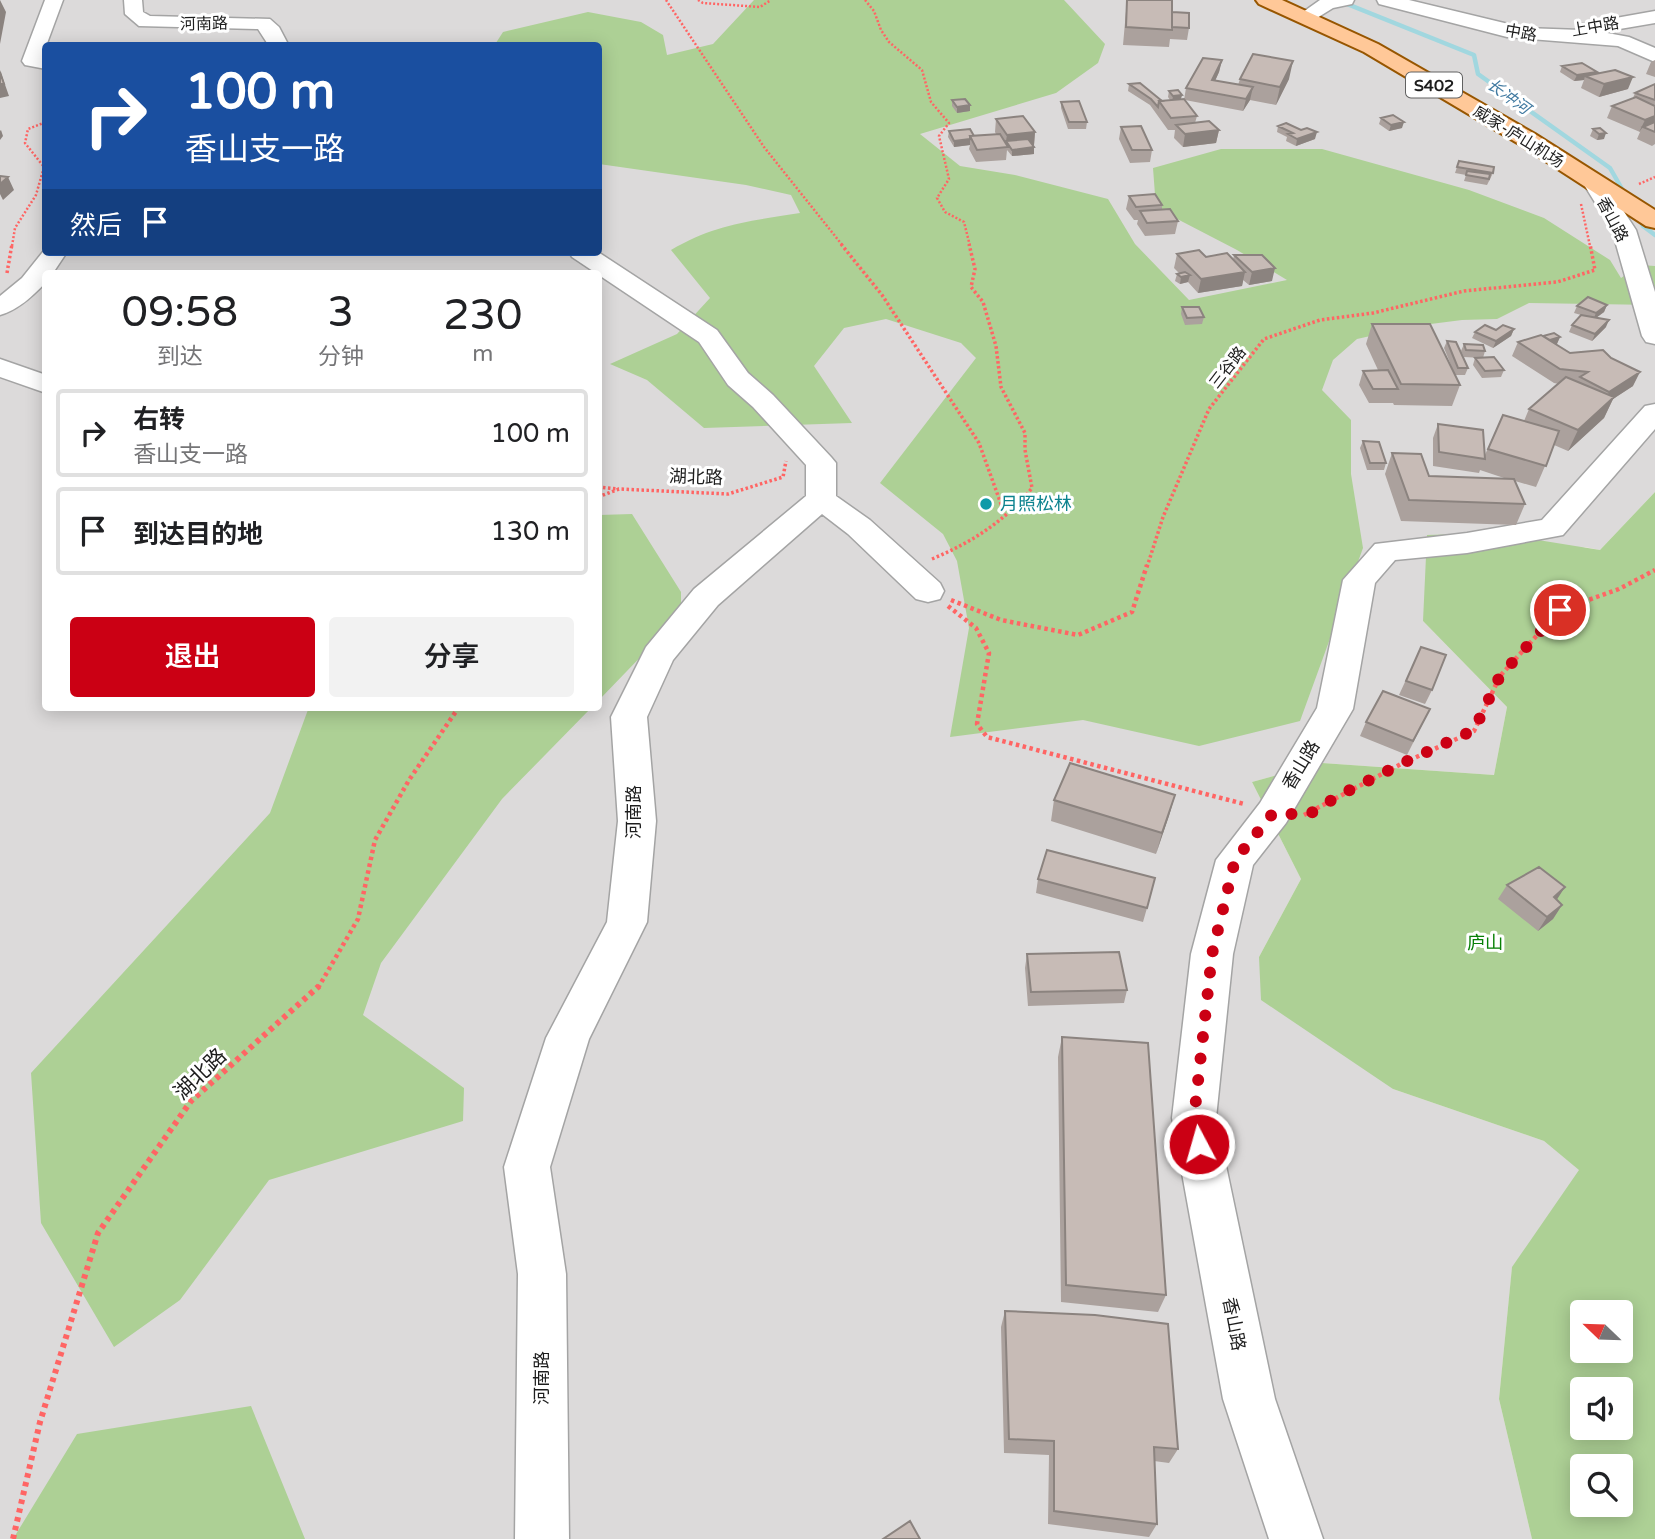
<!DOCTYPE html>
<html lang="zh">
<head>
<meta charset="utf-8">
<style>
	:root { --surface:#fff; --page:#f2f2f2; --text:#202124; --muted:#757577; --line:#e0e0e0; --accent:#cb0014 }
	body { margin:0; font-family:"Varela Round","Noto Sans SC",sans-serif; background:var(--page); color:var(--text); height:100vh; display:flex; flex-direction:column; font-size:26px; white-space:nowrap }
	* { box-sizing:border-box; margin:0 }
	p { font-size:23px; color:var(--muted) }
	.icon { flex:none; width:38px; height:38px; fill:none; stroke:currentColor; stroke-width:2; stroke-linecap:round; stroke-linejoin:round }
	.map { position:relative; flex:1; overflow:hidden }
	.sheet { position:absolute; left:42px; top:270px; width:560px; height:441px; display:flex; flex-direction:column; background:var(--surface); border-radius:7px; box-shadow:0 4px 18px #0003 }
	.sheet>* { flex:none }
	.guide { position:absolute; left:42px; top:42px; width:560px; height:214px; border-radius:7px; box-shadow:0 4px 18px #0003; background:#1a4fa0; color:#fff; overflow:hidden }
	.needle { width:46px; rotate:293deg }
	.fabs { position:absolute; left:1570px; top:1300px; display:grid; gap:14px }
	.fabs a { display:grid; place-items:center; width:63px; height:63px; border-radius:7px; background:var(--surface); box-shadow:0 4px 18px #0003; font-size:35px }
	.pin { position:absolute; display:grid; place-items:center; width:60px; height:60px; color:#fff; margin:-30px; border:4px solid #fff; border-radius:50%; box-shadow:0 2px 7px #0007 }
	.me { position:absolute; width:77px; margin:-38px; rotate:354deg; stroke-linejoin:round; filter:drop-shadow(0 0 5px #0008) }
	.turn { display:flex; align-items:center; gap:24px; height:147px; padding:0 28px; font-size:32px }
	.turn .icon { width:91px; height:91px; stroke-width:2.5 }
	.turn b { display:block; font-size:49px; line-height:60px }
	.then { display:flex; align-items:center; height:66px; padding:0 28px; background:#0003; gap:14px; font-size:26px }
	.eta { display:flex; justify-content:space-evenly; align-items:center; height:119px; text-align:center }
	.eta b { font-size:42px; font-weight:600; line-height:49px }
	.cta { display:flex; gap:14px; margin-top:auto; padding:14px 28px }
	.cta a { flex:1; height:80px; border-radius:7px; background:var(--accent); color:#fff; font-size:28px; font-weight:600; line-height:80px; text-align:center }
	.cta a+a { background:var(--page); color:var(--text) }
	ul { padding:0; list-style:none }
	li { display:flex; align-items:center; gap:21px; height:88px; margin:0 14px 10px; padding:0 14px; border:4px solid var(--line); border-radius:7px }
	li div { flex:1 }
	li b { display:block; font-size:26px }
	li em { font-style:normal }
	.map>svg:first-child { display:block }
	.residential { fill:#dcdada; fill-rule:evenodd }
	.forest { fill:#add095; fill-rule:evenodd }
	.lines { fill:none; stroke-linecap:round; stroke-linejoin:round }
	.stream { stroke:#a1d7df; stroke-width:4.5 }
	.minor-casing { stroke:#a4a4a4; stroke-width:3 }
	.major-casing { stroke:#975600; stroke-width:4 }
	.path-far3 { stroke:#ff6564; stroke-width:2.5; stroke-dasharray:2 2; stroke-linecap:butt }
	.path-far2 { stroke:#ff6564; stroke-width:3.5; stroke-dasharray:2.5 2.5; stroke-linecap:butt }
	.path-far1 { stroke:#ff6564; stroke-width:4.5; stroke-dasharray:3.5 3.5; stroke-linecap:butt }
	.path { stroke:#ff6564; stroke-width:6; stroke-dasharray:4.5 4.5; stroke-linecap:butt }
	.minor { fill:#fff; fill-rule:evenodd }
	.major { fill:#ffc898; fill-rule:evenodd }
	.wall { fill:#aba19d }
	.shaded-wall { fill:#8b837f }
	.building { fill:#c7bbb6; stroke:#8b837f; stroke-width:2 }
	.route { stroke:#cb0014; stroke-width:12; stroke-dasharray:0 21.6 }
	.culture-dot { fill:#0f9aa8; stroke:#fff; stroke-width:2.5 }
	.labels { text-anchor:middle; stroke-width:6; stroke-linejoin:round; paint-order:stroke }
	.far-street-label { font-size:16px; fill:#1d1d1d; stroke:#fff }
	.shield { fill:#fff; stroke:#616161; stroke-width:2 }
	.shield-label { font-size:16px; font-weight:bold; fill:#1d1d1d }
	.far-water-label { font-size:16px; font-style:italic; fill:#417aa1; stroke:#fff }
	.street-label { font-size:18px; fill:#1d1d1d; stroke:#fff }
	.culture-label { font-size:18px; fill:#0d838f; stroke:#fff; text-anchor:start }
	.park-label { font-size:18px; fill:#088006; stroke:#fff }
	.near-street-label { font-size:21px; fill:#1d1d1d; stroke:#fff }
</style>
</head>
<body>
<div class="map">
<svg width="1655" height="1539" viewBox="0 0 1655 1539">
	<rect width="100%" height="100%" fill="#efeae3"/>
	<!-- residential -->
	<path class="residential" d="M0,0H1655V492L1600,550L1585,547L1423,621L1507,707L1494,775L1322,763L1252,782L1301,879L1259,957L1393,1089L1544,1141L1580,1170L1512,1268L1499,1399L1532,1539H0ZM46,46H598V252H46ZM46,273H598V707H46Z"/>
	<!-- forest -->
	<path class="forest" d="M754,0H1064L1105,44L1098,63L1056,93L920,134L960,166L1015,175L1108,199L1135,244L1189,300L1287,280L1237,250L1156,208L1153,168L1221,149H1322L1469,190L1544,218L1610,260L1621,278L1640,265L1655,266V305L1529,303L1497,319L1462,320L1415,326L1357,339L1333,360L1322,390L1351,420V474L1363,548L1300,721L1199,746L1083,720L950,737L969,628L957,561L943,534L880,483L976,358L961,343L886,319L844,328L814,366L852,423L704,428L647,380L610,364L677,334L710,298L671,250C715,224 750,221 800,213L791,195L746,185L599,164L598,46H494L503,32L588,12L641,22L663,35L667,55L713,44Z
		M1655,492V1539H1532L1499,1399L1512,1267L1579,1170L1544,1141L1393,1089L1261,1000L1259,957L1301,879L1252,782L1322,763L1494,775L1507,707L1423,621L1427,535L1495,533L1600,550ZM1582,1312H1620V1351H1582ZM1582,1390H1620V1428H1582ZM1582,1466H1620V1505H1582Z
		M632,514L681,592V615L599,700V515Z
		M309,707H592L502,799L381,963L363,1015L464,1088L463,1121L269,1180L180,1300L114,1347L41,1223L31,1073L270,813Z
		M251,1406L305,1539H13L77,1434Z"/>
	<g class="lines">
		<!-- stream -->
		<path class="stream" d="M1337,0L1474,55L1478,74L1610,168L1626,196
			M1638,216L1643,226L1655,235"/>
		<!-- minor casing -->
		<g class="minor-casing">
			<path id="minor" d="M45,0H63L46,46V69L25,65L22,61Z
				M124,0H142L143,12L150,16L270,19L279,27L289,46H269L258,29L139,26L125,14Z
				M1320,0H1354L1352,4L1333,8L1312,21H1298L1296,17Z
				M1377,0H1409L1525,28L1581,30L1582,24L1655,11V23L1602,32L1629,37L1655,48V62L1618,46L1507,37L1379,4Z
				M1594,176L1602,178L1636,230L1655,292V344L1646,342L1642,336L1612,230L1583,183L1586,178Z
				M46,248V252H67L53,273H46V282C33,296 18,310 0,315V296L22,278Z
				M569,252H598L717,330L748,373L773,395L831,457L836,463V496L870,520L940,583L944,591L940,599L928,602L916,599L848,534L822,514L718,605L673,660L647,717L656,821L647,922L589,1039L550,1167L566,1274L569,1539H515L518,1274L504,1167L546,1038L607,922L618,821L611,717L646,647L694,589L806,496V465L753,407L728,385L699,342L572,257Z
				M0,359L46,375V393L0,377Z
				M1655,404V429L1563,535L1467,553L1395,560L1375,583L1353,709L1286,823L1253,865L1233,954L1216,1118L1275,1399L1323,1539H1269L1223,1399L1172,1118L1191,954L1216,860L1260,803L1317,708L1343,580L1375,544L1467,533L1542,520L1645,406Z"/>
		</g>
		<!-- major casing -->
		<g class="major-casing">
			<path id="major" d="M1256,0H1282L1378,44L1535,134L1655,210V228L1646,226L1519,144L1364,52L1259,4Z"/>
		</g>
		<!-- path-far3 -->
		<path class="path-far3" d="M666,0L764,147L843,246
			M698,0L703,3L760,7L771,0
			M865,0L874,11L881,30L889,42L922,70L931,102L949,123L939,136L949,179L937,198L945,212L964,222L970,246
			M1639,184L1655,177
			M1581,204L1590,246
			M12,246L15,228L36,195L44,167L25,143L28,129L46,122"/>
		<!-- path-far2 -->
		<path class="path-far2" d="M841,244L882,295L979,443L1001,504L1014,513
			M7,273L12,244
			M598,487L618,489
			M598,497L619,489L728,494L783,477L786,461
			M932,559C972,542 1004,522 1032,488L1025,450V433L1001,387L996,346L983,302L971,287L975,269L969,244
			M1147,567L1163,517L1209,409L1264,339L1320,320L1373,313L1464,291L1557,282L1595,270L1590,244"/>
		<!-- path-far1 -->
		<path class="path-far1" d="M951,600L1001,620L1078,635L1132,612L1147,565
			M948,606L976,628L989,653L977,724L987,737L1244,804
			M1304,815L1401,764L1474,731L1500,676L1560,610L1619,589L1655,570
			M318,988L358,919L375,840L409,780L459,707"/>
		<!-- path -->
		<path class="path" d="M13,1539L40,1422L98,1233L191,1101L319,986"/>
		<!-- minor -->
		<use href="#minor" class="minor"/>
		<!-- major -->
		<use href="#major" class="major"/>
	</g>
	<!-- wall -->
	<path class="wall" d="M1127,0L1172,12L1189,28L1187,40L1170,39L1169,47L1123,45Z
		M1222,60L1219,72L1215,81L1238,85L1240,79H1289L1276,105L1250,100L1243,111L1185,100L1197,116L1195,123L1219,130L1216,143L1183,147L1174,138L1175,130H1168L1150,105L1128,91L1129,84L1162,101L1170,100L1168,97L1169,91L1182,95L1181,99L1184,100L1186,88Z
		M1655,60V77L1646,74L1651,62Z
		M1562,66L1597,72L1596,74L1628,89L1599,97L1581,88L1584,80L1574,81L1560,72Z
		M1655,84V144L1652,146L1637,139L1640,132L1607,118L1612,106L1633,98L1635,93Z
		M952,100L970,111L957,113L952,106Z
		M1061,102L1087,122L1086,129H1068L1061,108Z
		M1381,118L1402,128L1389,131L1379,124Z
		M996,119L1035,132L1034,145H1033L1034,147V154L1012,156L1007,150L1006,160L976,162L969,149L970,145L954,147L948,137L949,131L974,136L996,134L995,132Z
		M1278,126L1315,139L1296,146L1286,141L1287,137L1277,132Z
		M1121,127L1152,150L1150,162L1130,163L1119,139Z
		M1600,128L1604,139L1597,140L1590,136L1593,129Z
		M1459,161L1493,173L1487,185L1464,181L1466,175L1455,173Z
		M1129,196L1162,205V209L1178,221L1175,234L1145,236L1137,224L1138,220H1134L1126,209Z
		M1177,254L1233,260L1234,255L1272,281L1249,285L1243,280L1242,286L1198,293L1188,282L1180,284L1175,281L1177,274L1179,273L1174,268Z
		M1607,305L1604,312L1596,318L1606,327L1592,341L1569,332L1572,325L1581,315L1574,313L1577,306Z
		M1182,307L1204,317L1202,324L1185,325L1181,314Z
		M1372,324L1460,385L1452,406L1394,405L1393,403H1369L1359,385L1363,371L1378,370L1366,344Z
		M1514,329L1511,336L1493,348L1472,338L1475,332Z
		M1543,336L1560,337L1556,345L1570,353L1633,386L1613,399L1604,418L1568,451L1554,445L1536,487L1515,481L1525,504L1516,525L1401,521L1385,474L1392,453L1429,476L1507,479L1480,470L1479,473L1433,466V438L1438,424L1484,457L1503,415L1524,421L1529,409L1559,384L1554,383L1512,356L1518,342Z
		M1447,341L1468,368L1465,375H1455L1444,348Z
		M1464,344L1485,351L1483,358L1464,357L1461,351Z
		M1475,358L1504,370L1501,377L1482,378L1473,365Z
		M1363,441L1386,463L1384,470H1367L1360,448Z
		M1421,647L1432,690L1425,704L1399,695Z
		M1430,709L1407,755L1360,736L1366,722Z
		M1175,795L1156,854L1051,821L1054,800Z
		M1038,879L1147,908L1143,922L1036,893Z
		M1507,885L1557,900L1562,905L1553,919L1538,931L1498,899Z
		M1027,954L1127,990L1124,1003L1028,1006L1025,968Z
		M1062,1037L1166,1295L1158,1312L1061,1302L1058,1057Z
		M1005,1311L1178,1449L1169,1463L1154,1461L1157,1524L1149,1537L1048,1524L1049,1455L1004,1453L1001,1327Z"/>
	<!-- shaded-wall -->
	<path class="shaded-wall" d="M0,0L6,12L0,44Z
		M1222,60L1219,72L1210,92L1212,80Z
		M1293,61L1289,79L1276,105L1280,87Z
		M0,70L2,76L9,96L0,98Z
		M1597,72L1594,78L1585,76L1584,80L1574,81L1577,75Z
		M1633,77L1628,89L1599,97L1604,84Z
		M1253,87L1250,100L1243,111L1246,99Z
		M1182,95L1180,101L1172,102L1173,96Z
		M970,105V111L957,113V107Z
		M1655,116V127H1643L1639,132L1645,120Z
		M1404,122L1402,128L1389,131L1391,125Z
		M1,130L3,136L0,140V131Z
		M1219,130L1216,143L1183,147L1185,134Z
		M1035,132L1034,145L1011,147L1006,141L1007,135Z
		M1317,132L1315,139L1296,146L1297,139Z
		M1606,133L1604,139L1597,140L1599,134Z
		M970,139V145L954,147V141Z
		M1034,147V154L1012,156V150Z
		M8,177L14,190L3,200L0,194V184Z
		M1275,268L1272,281L1249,285L1252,272Z
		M1245,272L1242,286L1198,293L1201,279Z
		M1190,275L1188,282L1180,284L1181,277Z
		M1607,305L1604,312L1593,320L1596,313Z
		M1609,320L1606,327L1592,341L1595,334Z
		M1514,329L1511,336L1493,348L1496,341Z
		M1560,337L1557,344L1544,348L1547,341Z
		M1640,372L1633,386L1613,399L1604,418L1568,451L1578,430L1603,406L1609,392Z
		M1175,795L1169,816L1156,854L1162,833Z
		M1565,887L1556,901L1554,897Z
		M1562,905L1553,919L1538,931L1547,917Z"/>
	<!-- building -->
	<path class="building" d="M1127,0H1172V30L1126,27Z
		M1172,12L1189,13V28L1172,27Z
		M1253,54L1293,61L1280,87L1240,79Z
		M1203,58L1222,60L1212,80L1253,87L1246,99L1186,88Z
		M1582,63L1597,72L1577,75L1562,66Z
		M1615,70L1633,77L1604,84L1585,76Z
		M0,72L4,84H0Z
		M1140,83L1162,101H1159L1158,107L1151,99L1129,84Z
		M1655,84V100L1635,93Z
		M1178,90L1182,95L1173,96L1169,91Z
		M1636,97L1655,106V116L1645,120L1612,106Z
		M965,99L970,105L957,107L952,100Z
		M1184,99L1197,116L1171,118L1159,101Z
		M1079,101L1087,122H1069L1061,102Z
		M1393,115L1404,122L1391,125L1381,118Z
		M1023,116L1035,132L1007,135L996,119Z
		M1209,121L1219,130L1185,134L1176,125Z
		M1655,122V132L1643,127Z
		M1286,123L1301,130L1307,128L1317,132L1297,139L1288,134L1293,133L1278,126Z
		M1141,126L1152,150H1132L1121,127Z
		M1600,128L1606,133L1599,134L1593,129Z
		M970,129L974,136H970V139L954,141L949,131Z
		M1000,134L1008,147L977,150L970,136Z
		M1028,139L1034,147L1012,150L1006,141Z
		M1459,161L1494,167L1493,173L1457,167Z
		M1467,171L1490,174L1489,179L1466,175Z
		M0,176L8,177L0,184Z
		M1155,194L1162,205L1136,207L1129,196Z
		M1170,209L1178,221L1147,223L1140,211Z
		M1199,250L1206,257L1227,253L1245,272L1201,279L1177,254Z
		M1234,255H1262L1275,268L1252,272Z
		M1185,272L1190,275L1181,277L1177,274Z
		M1588,297L1607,305L1596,313L1577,306Z
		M1182,307H1199L1204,317L1187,318Z
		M1581,315L1609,320L1595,334L1572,325Z
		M1372,324H1430L1460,385L1401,384Z
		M1485,325L1496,330L1503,325L1514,329L1496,341L1475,332Z
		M1554,333L1560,337L1550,340L1543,336Z
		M1541,335L1570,353L1603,350L1611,358L1640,372L1609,392L1580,377L1588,372L1560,369L1518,342Z
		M1447,341L1456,342L1468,368H1458Z
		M1464,344L1483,345L1485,351L1466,350Z
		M1494,357L1504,370L1485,371L1475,358Z
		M1388,370L1398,389H1373L1363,371Z
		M1566,377L1614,397L1578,430L1529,409Z
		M1503,415L1559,431L1546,466L1488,449Z
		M1438,424L1483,430L1485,459L1439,452Z
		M1363,441L1379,442L1386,463H1370Z
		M1392,453L1421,454L1429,476L1514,479L1525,504L1409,500Z
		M1421,647L1446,655L1432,690L1406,681Z
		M1383,691L1430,709L1413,741L1366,722Z
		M1070,763L1175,795L1162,833L1054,800Z
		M1047,850L1155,878L1147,908L1038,879Z
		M1539,867L1565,887L1554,897L1562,905L1547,917L1507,885Z
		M1119,952L1127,990L1031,992L1027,954Z
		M1062,1037L1148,1043L1166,1295L1066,1285Z
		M1005,1311L1095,1315L1168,1324L1178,1449L1154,1447L1157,1524L1054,1511V1441L1009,1439Z
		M910,1521L920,1539H883Z"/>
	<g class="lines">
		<!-- route -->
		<path class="route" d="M1199,1144L1194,1118L1212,954L1235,860L1273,813L1308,815L1340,795L1401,764L1474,730L1500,676L1560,610"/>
	</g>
	<!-- markers -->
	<circle class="culture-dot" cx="986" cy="504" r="7"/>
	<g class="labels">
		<!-- far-street labels -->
		<g class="far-street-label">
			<text transform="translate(204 23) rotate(-1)" y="6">河南路</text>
			<text transform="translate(1595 26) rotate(-10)" y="6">上中路</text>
			<text transform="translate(1521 32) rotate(10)" y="6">中路</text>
			<text transform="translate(1519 136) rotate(32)" y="6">威家-庐山机场</text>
			<text transform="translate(1613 219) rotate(62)" y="6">香山路</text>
			<text transform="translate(1227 367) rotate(-52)" y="6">三谷路</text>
		</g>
		<!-- shield labels -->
		<rect class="shield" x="1406" y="72.5" width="56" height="25" rx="5"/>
		<g class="shield-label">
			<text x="1434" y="91">S402</text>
		</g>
		<!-- far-water labels -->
		<g class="far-water-label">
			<text transform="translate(1509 96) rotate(36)" y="6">长冲河</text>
		</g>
		<!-- street labels -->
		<g class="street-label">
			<text transform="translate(696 477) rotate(2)" y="6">湖北路</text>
			<text transform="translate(1301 765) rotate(-59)" y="6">香山路</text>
			<text transform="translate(634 812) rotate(-90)" y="6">河南路</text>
			<text transform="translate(1234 1324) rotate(79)" y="6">香山路</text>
			<text transform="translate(542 1378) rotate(-90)" y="6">河南路</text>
		</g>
		<!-- culture labels -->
		<g class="culture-label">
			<text x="1000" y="510">月照松林</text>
		</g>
		<!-- park labels -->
		<g class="park-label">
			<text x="1485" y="949">庐山</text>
		</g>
		<!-- near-street labels -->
		<g class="near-street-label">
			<text transform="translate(200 1074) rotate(-44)" y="7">湖北路</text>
		</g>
	</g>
</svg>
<div class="fabs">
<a><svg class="needle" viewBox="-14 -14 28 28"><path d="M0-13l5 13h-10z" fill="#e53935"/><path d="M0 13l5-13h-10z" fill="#757577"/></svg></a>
<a><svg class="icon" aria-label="sound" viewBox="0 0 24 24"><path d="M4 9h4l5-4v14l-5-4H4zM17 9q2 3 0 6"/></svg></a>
<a><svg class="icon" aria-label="search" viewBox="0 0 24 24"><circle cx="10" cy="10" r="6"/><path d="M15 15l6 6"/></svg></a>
</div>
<div class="pin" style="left:1560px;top:610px;background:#d93025"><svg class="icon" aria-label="arrive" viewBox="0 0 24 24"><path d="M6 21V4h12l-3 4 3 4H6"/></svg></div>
<svg class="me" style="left:1199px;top:1144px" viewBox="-20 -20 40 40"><circle r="17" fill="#cb0014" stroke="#fff" stroke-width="3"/><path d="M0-11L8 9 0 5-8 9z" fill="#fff"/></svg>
<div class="guide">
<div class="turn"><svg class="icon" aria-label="right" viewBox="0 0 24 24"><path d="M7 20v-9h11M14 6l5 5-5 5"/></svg><div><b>100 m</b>香山支一路</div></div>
<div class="then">然后<svg class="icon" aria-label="arrive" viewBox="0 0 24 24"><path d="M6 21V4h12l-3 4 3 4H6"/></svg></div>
</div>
<section class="sheet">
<div class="eta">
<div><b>09:58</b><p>到达</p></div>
<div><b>3</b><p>分钟</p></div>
<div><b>230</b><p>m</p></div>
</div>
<ul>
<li><svg class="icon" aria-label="right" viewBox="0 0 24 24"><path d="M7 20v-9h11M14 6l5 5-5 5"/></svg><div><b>右转</b><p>香山支一路</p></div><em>100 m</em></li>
<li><svg class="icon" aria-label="arrive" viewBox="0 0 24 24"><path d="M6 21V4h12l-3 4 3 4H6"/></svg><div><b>到达目的地</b></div><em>130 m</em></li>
</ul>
<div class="cta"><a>退出</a><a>分享</a></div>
</section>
</div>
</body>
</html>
